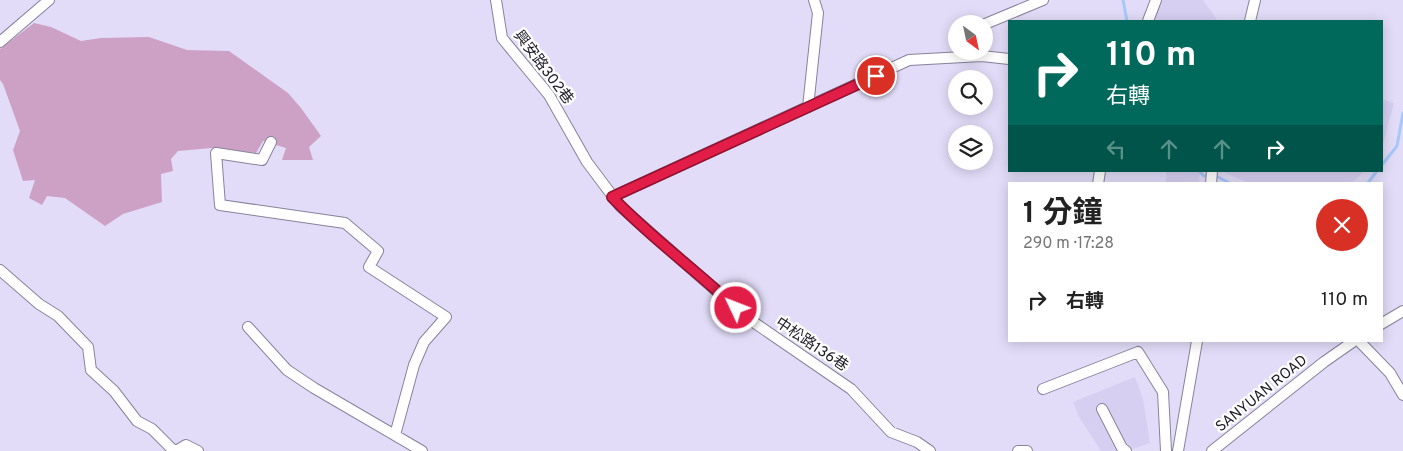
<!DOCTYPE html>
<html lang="zh-TW">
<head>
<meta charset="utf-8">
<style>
	:root { --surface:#fff; --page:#f2f2f2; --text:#222; --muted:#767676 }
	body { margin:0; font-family:Overpass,"Noto Sans TC",sans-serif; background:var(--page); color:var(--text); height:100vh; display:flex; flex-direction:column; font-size:19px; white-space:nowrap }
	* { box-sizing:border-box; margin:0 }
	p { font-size:16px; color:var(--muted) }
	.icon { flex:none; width:28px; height:28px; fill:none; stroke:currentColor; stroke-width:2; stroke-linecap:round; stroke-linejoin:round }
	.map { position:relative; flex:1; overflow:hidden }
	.drawer { position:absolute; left:1008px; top:182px; width:375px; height:160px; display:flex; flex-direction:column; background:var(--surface); border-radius:0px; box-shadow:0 2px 12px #0003 }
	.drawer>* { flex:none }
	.guide { position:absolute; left:1008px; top:20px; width:375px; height:152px; border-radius:0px; box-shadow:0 2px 12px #0003; background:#00695c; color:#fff; overflow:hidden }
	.needle { width:32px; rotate:147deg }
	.tools { position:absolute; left:948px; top:15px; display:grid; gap:10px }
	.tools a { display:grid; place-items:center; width:45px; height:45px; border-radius:50%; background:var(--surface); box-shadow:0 2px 12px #0003; font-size:25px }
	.pin { position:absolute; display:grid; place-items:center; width:42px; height:42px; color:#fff; margin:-21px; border:2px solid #fff; border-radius:50%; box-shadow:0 1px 5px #0007 }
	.me { position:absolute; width:55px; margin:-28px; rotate:313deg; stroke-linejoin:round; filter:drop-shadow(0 0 4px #0008) }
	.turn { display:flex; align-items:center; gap:18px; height:105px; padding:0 15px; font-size:22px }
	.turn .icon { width:65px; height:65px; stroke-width:2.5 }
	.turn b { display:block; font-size:35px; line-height:42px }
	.lanes { display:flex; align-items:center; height:48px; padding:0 15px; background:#0003; justify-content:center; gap:25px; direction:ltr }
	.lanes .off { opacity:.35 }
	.round { display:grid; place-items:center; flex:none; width:52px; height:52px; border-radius:26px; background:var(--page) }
	.summary { display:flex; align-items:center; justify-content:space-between; height:85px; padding:0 15px }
	h1 { font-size:30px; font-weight:700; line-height:38px }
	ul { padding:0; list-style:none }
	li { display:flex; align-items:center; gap:15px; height:65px; padding:0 15px }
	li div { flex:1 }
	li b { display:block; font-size:19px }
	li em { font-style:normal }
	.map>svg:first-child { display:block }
	.built { fill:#d7cff2 }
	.green { fill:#cda1c5 }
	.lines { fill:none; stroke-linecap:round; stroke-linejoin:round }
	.stream { stroke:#a7c8fa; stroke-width:3 }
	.minor-casing { stroke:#88829c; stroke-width:12 }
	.minor { stroke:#fff; stroke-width:10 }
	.route-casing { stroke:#92132f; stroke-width:12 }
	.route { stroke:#e11d48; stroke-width:9 }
	.labels { text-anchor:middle; stroke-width:4.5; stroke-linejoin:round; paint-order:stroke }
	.street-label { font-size:15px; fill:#1e1c26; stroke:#fff }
</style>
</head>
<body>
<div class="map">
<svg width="1403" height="451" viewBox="0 0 1403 451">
	<rect width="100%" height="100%" fill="#e2dcf8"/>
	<!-- built -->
	<path class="built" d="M1158,0H1203L1218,21H1149Z
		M1381,99L1394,103L1381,152Z
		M1166,171H1200L1199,184H1166Z
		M1222,171H1364L1351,184H1250Z
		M1135,377L1143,399L1150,443L1127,451H1101L1079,417L1073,402Z"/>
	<!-- green -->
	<path class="green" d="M34,23L51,27L81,41L101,38L149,37L187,50L229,51L288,93L301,108L321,136L309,147L313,160H282L286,148L263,141L256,153L212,148L178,151L171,159L173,171L161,174L162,202L123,214L105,226L65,198L47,196L42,205L29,198L35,180L23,181L13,150L20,131L3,84L0,80V49Z"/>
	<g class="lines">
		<!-- stream -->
		<path class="stream" d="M1123,0L1127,21
			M1381,166L1397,146L1403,113
			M1199,171L1204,176L1218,177L1231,184
			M1367,184L1377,171"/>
		<!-- minor casing -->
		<g class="minor-casing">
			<path id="minor" d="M496,0L502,38L549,95L587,162L620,206L746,317L851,389L891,432L917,442L930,451
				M1148,21L1156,0
				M1250,21L1255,0
				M984,38L985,24L1043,0
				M0,42L49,0
				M808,107L818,13L814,0
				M271,142L262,160L216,153L220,205L345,223L378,251L369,267L446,317L424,342L414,365L395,435
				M1098,184L1100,171
				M1211,184L1212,171
				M612,197L909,60L982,56L1009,59
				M0,270L39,304L58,316L88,347L91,370L114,391L137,421L152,429L174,451
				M1381,324L1403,311
				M248,327L287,370L314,388L422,451
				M1359,341L1390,373L1403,395
				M1043,389L1138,352L1163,392L1166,451
				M1102,409L1122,448L1126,451
				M176,451L186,445L198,451
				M1018,451H1027
				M1178,451L1197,341
				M1212,451L1324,362L1354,341"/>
		</g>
		<!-- minor -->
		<use href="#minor" class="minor"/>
	</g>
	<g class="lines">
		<!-- route casing -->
		<g class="route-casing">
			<path id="route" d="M736,308C696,270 650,237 612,197L876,76"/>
		</g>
		<!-- route -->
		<use href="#route" class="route"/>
	</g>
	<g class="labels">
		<!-- street labels -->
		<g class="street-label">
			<text transform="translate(544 67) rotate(53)" y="5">興安路302巷</text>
			<text transform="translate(812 344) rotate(34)" y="5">中松路136巷</text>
			<text transform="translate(1261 393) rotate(-39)" y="5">SANYUAN ROAD</text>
		</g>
	</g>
</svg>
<div class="tools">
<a><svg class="needle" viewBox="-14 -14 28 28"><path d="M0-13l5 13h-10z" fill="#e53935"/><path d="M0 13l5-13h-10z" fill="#767676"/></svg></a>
<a><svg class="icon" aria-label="search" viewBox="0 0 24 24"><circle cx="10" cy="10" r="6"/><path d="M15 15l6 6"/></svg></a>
<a><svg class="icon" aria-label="layers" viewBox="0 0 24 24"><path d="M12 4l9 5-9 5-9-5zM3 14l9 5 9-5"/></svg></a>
</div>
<div class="pin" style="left:876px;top:76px;background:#d93025"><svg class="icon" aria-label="arrive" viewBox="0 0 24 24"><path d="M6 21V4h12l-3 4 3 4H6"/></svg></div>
<svg class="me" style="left:736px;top:308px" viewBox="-20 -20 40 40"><circle r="17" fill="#e11d48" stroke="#fff" stroke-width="3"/><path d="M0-11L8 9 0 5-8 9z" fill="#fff"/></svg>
<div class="guide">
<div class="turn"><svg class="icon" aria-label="right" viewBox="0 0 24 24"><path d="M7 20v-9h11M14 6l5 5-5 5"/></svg><div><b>110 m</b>右轉</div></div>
<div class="lanes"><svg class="icon off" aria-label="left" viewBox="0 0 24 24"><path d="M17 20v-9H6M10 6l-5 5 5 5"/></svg><svg class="icon off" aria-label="ahead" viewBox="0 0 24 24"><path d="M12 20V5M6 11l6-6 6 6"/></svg><svg class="icon off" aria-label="ahead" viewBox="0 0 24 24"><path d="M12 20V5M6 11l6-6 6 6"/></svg><svg class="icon" aria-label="right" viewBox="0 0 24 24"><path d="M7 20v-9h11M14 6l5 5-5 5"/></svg></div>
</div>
<section class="drawer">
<div class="summary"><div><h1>1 分鐘</h1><p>290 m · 17:28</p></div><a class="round" style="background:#d93025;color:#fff"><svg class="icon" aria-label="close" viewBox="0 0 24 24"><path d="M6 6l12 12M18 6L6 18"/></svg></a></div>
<ul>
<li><svg class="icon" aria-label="right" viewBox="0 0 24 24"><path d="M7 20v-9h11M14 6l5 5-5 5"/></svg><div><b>右轉</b></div><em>110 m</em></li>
</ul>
</section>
</div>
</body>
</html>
